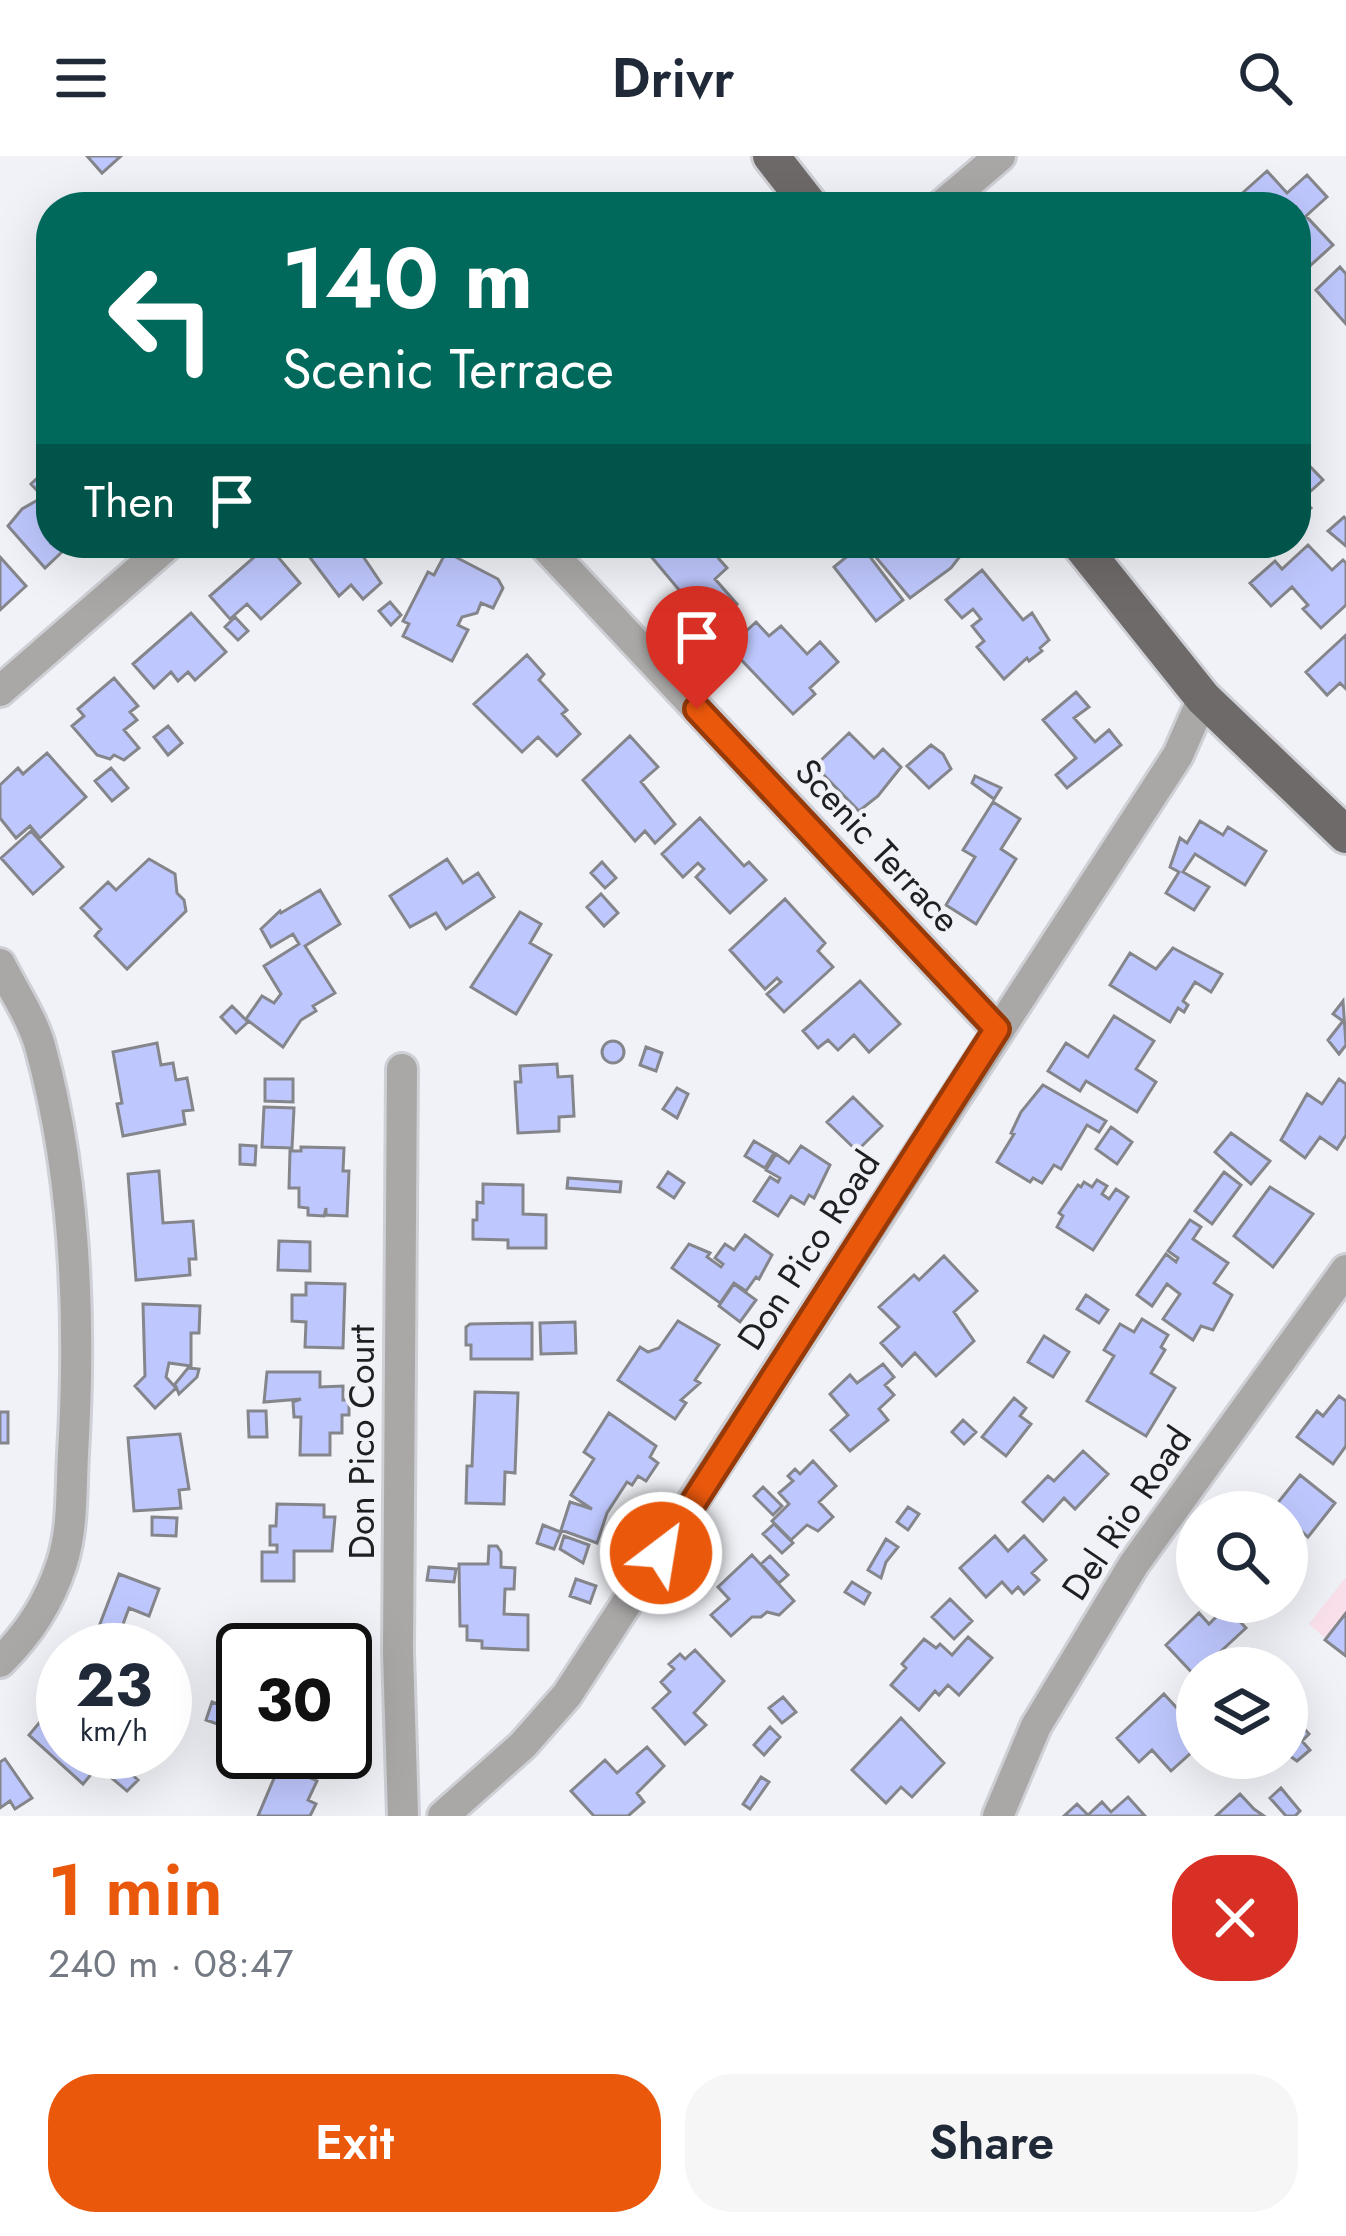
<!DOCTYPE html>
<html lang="en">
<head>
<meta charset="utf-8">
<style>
	:root { --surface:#fff; --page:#f6f6f7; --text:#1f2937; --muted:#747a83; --accent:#ea580c }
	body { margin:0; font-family:Jost,sans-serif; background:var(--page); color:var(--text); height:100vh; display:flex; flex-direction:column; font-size:45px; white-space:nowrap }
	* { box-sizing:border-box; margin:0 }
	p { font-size:39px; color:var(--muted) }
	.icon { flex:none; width:66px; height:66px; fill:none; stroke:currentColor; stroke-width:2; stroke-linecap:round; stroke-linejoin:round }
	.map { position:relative; height:1660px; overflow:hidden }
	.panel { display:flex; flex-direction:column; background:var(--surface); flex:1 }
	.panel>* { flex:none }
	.hud { position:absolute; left:36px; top:36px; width:1275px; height:366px; border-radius:48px; box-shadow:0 12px 48px #0002; background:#00695c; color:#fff; overflow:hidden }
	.buttons { position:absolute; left:1176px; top:1335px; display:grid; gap:24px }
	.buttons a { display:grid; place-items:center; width:132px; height:132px; border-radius:50%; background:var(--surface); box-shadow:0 12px 48px #0002; font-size:60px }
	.speed { position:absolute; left:36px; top:1467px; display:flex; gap:24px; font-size:60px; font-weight:700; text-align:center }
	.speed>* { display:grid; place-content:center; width:156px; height:156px; border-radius:50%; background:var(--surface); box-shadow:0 12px 48px #0002; line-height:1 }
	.speed small { font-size:30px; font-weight:400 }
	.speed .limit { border:6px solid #111; border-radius:18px; background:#fff; color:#111 }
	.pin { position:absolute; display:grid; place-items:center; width:102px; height:102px; color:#fff; margin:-123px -51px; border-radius:50% 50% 50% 0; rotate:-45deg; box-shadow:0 0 12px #0007 }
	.pin .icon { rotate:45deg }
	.me { position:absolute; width:132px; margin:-66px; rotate:31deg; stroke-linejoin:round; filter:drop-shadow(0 0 9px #0008) }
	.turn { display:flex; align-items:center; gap:42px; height:252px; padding:0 48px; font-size:54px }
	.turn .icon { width:156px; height:156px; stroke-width:2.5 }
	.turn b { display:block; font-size:84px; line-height:102px }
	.then { display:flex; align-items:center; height:114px; padding:0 48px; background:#0003; gap:24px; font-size:45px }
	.round { display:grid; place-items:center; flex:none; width:126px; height:126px; border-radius:48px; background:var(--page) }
	.overview { display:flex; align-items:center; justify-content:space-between; height:204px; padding:0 48px }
	h1 { font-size:72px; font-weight:600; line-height:90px; color:var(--accent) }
	.cta { display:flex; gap:24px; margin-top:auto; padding:24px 48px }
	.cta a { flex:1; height:138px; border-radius:48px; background:var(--accent); color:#fff; font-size:48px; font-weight:600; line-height:138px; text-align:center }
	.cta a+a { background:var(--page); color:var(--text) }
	header { display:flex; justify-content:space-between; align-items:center; height:156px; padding:0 48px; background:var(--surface); font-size:54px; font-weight:600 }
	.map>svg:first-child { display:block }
	.commercial { fill:#f9e0eb }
	.building { fill:#bfc8fe; stroke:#85868b; stroke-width:3 }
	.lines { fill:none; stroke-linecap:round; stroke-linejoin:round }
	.minor-casing { stroke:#ced0d5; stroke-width:36 }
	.major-casing { stroke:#ced0d5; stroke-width:42 }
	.minor { stroke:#aaa7a7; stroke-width:30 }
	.major { stroke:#6f6a6a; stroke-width:36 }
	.route-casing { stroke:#983908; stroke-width:30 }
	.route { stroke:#ea580c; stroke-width:21 }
	.labels { text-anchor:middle; stroke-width:9; stroke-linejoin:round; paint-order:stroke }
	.street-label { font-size:36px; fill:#1e1f21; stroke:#f0f2f7 }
</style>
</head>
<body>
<header><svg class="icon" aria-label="menu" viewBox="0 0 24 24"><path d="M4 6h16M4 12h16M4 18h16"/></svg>Drivr<svg class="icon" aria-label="search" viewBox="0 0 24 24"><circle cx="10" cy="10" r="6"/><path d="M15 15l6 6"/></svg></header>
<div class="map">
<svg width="1346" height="1660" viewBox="0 0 1346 1660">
	<rect width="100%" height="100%" fill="#f0f2f7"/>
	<!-- commercial -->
	<path class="commercial" d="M1346,1421V1500L1309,1468Z"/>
	<!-- building -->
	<path class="building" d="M87,0H121L102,17Z
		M1267,15L1287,37L1307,19L1327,41L1306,60L1333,89L1302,117L1296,110V51H1227Z
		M1340,111L1346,118V168L1316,134Z
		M1302,302L1323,324L1302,343L1311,352L1296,365V307Z
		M51,309V387H66L61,392L64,394L45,412L8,370L22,353L43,341L31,328Z
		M1344,361L1346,363V390L1328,375Z
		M299,387H354L381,427L363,443L351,429L339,440Z
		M649,387H705L727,412L715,423L737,448L710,471L644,392Z
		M864,387H952L961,399L951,412L910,442Z
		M268,389L300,427L261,463L247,448L230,463L210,440Z
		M861,389L903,444L876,465L834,411Z
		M1308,389L1332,414L1343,404L1346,407V449L1321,472L1303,453L1308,449L1292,431L1271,450L1250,427L1275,405L1282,413Z
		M446,396L498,423L503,432L493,452L481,447L477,457L462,461L458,469L468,474L452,505L403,480L409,468L403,465L428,416L434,419Z
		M0,401L26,430L0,454Z
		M982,414L1023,464L1032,457L1049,484L1040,492L1042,495L1029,505L1027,502L1004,523L977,491L984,485L972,470L981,463L973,453L962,462L946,444Z
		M390,446L401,459L391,469L379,455Z
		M191,457L226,496L195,524L188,516L178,525L171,516L154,532L133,508Z
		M235,461L248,475L238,484L225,471Z
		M756,466L769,480L781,470L807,498L820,486L838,506L810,532L815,538L793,558L729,491Z
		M1346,479V533L1340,527L1327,539L1306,516Z
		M527,499L544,518L539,524L567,554L562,558L580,578L557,600L538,581L522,596L474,548Z
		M114,522L138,550L130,556L137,564L124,574L139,592L124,604L114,599L110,603L97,599L72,570L84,560L78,553Z
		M1076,536L1089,551L1074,562L1095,586L1109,574L1121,589L1067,632L1056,619L1076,602L1043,564Z
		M168,570L182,587L168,599L154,581Z
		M849,577L874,602L883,593L901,611L878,640L859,655L815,610Z
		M630,580L658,611L641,626L675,668L655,687L645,675L635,685L583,624Z
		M931,589L943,598L951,613L929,632L907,610Z
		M47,597L86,641L40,682L30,670L16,682L0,662V629L18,612L23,618Z
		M111,612L128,632L112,645L95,625Z
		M975,620L1001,632L994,643L972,627Z
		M993,646L1020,663L1001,693L1016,703L976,768L946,749L975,701L963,694Z
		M700,662L744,710L749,706L766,724L730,757L696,721L704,713L698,707L683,721L662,698Z
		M1200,665L1223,679L1228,671L1266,695L1245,729L1195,698L1183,716L1209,731L1194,754L1166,737L1179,716L1170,711L1180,682L1187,687Z
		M31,675L63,711L33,738L1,702Z
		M149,703L175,718L177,737L184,744L186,755L127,813L95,780L101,773L81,752L108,726L116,734Z
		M447,703L463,727L478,717L494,741L446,773L436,757L410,771L390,740Z
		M602,706L616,722L605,732L591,717Z
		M320,734L340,768L305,790L335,837L313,850L316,855L301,864L283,891L246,863L262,840L274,847L281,838L264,810L299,788L293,778L271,791L261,773L280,755L281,757Z
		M601,738L618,757L604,770L587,751Z
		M785,743L825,787L818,795L833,811L784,856L767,838L781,826L777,822L765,833L730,794Z
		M520,756L541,768L530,787L551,799L516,858L471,831Z
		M1173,792L1222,818L1211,836L1195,826L1183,845L1188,849L1184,856L1178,852L1170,866L1110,829L1130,797L1156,813Z
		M860,825L900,868L869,896L854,879L838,894L828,884L818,892L803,875Z
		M1343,845L1346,889L1339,898L1328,884L1343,865L1333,858Z
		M232,850L248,866L236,877L221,861Z
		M1114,860L1154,885L1136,913L1156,926L1137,956L1086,925L1080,935L1048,915L1066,887L1088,901Z
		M602 896a11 11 0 1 1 22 0a11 11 0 1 1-22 0Z
		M157,887L161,909L173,907L176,924L187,922L193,954L183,955L185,968L123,980L117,948L122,947L113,896Z
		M646,891L662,897L656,915L640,909Z
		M557,908L558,921L572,920L574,960L559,961V975L518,977L515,926H521L520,910Z
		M265,923H293V946L265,945Z
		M1339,923L1346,928V979L1337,993L1320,981L1305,1002L1281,984L1307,938L1322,948Z
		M1043,929L1106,965L1099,976L1087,969L1061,1013L1054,1009L1042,1027L1033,1022L1030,1026L997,1006L1014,978L1011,977L1021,956Z
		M677,932L688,938L677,962L663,953Z
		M853,941L882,970L857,995L827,966Z
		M264,951L294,952L292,992L262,991Z
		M1111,971L1132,986L1117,1008L1096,993Z
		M1231,977L1270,1005L1251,1028L1215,996Z
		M754,985L774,997L765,1012L745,1000Z
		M240,989L256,990L255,1009L240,1008Z
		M801,990L830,1009L814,1042L809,1039L804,1048L791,1040L778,1060L754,1045L770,1021L778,1026L780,1022L766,1014L776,998L789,1007Z
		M301,991L344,992L343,1015H349L347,1060L326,1059V1052L324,1060L308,1059V1052L299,1051V1032H289L290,995H301Z
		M159,1015L163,1067L193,1065L196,1103H189L190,1119L136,1124L128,1018Z
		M668,1016L684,1027L674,1042L658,1031Z
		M1224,1016L1241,1029L1212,1068L1195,1055Z
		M568,1022L621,1026L620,1036L567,1032Z
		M1097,1024L1107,1030L1102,1038L1109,1043L1116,1033L1128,1041L1093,1094L1057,1071L1063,1060L1059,1057L1078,1029L1081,1031L1084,1026L1092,1031Z
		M483,1028L523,1029V1058L546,1059V1092H508V1084L473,1083V1064H477V1046L483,1047Z
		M1270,1031L1313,1058L1273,1111L1234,1080Z
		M1190,1064L1201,1071L1193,1083L1228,1107L1214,1127L1232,1139L1213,1174L1201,1170L1193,1184L1163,1163L1180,1138L1167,1128L1152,1150L1137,1139L1166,1098L1176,1106L1178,1102L1168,1095Z
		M745,1079L772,1099L759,1123L756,1121L746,1135L734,1127L720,1147L672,1112L689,1088L710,1097L707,1101L721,1111L723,1108L715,1102L725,1088L734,1094Z
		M279,1085L310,1086V1115L278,1114Z
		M944,1100L977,1135L954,1156L974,1185L936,1220L915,1197L902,1210L881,1187L899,1171L879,1151L914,1119L919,1124Z
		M306,1127L345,1128L343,1192L305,1191L306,1166L292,1165V1139H306Z
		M734,1128L756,1144L740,1166L719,1150Z
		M1086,1139L1108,1154L1099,1167L1077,1153Z
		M143,1148L200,1150L199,1177H191V1210L169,1207L166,1221L176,1232L155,1252L135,1230L145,1220Z
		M1142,1163L1168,1179L1161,1191L1165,1194L1151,1217L1175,1232L1146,1280L1087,1245L1114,1200L1104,1194L1120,1168L1134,1176Z
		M678,1165L719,1189L695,1224L700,1227L681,1244L686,1247L675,1263L618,1224L640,1191L648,1196L659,1192Z
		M575,1166L576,1197L541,1198L540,1167Z
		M532,1167V1203H471V1189H466V1171L470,1168Z
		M1044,1180L1069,1196L1053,1221L1028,1206Z
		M883,1208L894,1221L885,1229L894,1239L879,1253L888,1264L850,1295L831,1274L848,1259L830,1238L850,1219L857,1227Z
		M188,1212L199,1213L197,1221L179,1238L175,1228Z
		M267,1216H320V1231L343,1230V1244H349V1259H342V1277H330V1299H300L301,1261H294L293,1246L301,1243L264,1246Z
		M475,1236L518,1237L515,1317L505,1316L504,1348L466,1347L467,1310H472Z
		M1339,1240L1346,1245V1290L1333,1308L1297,1281L1317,1255L1323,1260Z
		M1014,1242L1026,1252L1020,1260L1031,1268L1006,1300L982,1281Z
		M248,1255H266L267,1281H249Z
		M0,1256H8V1287H0Z
		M609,1257L656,1290L650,1301L658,1307L646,1325L638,1320L632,1329L627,1326L607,1357L597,1387L561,1374L570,1346L592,1353L571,1339L594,1303L584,1296Z
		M963,1264L976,1276L964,1288L952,1276Z
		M180,1278L189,1333L179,1334L181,1352L134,1355L128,1282Z
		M1083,1295L1108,1318L1075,1353L1064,1342L1043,1365L1023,1346L1048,1320L1054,1325Z
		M813,1305L836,1330L819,1346L833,1361L818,1375L807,1369L791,1384L772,1365L789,1348L779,1337L793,1325L788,1320L795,1313L800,1318Z
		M1300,1319L1335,1347L1308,1381L1297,1371L1287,1384V1356H1247L1258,1341L1273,1353Z
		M763,1331L782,1350L773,1359L754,1340Z
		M277,1348L324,1349V1361H335L332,1395H294V1425H262V1396H277V1389H270V1370H276Z
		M908,1351L919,1358L908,1374L897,1366Z
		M152,1361L177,1362L176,1380L152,1379Z
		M774,1368L793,1387L782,1397L763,1378Z
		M543,1369L561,1376L554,1393L537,1387Z
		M564,1380L589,1389L583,1407L560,1393Z
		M995,1380L1008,1395L1024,1380L1046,1404L1032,1417L1039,1424L1024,1438L1018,1431L1012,1437L1002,1426L986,1441L960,1412Z
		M886,1383L898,1391L886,1406L881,1422L868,1414Z
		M489,1390H497L501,1396V1411L515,1412L514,1433H505L504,1458L528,1459V1494L482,1492V1485L467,1484V1470H460L459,1408H488Z
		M752,1399L794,1445L779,1459L767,1456L761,1461H752L731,1480L711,1459L729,1443L718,1431Z
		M770,1400L788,1419L779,1427L761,1408Z
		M429,1411L456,1413L454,1426L427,1424Z
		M119,1418L159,1433L149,1460L129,1452L119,1479L136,1485L138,1480L150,1484L146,1494H111L98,1489L105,1470L100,1468Z
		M576,1423L596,1430L590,1447L570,1440Z
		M852,1426L870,1437L864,1448L845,1436Z
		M950,1443L972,1465L954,1483L932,1461Z
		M1226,1451L1246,1472L1219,1497L1230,1508L1226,1512H1197V1522L1166,1489L1199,1457L1209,1468Z
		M1346,1457V1500L1325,1484Z
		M303,1470H325L324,1487H303Z
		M261,1481H286L285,1493H261Z
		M968,1481L992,1502L959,1539L948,1529L939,1539L935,1535L919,1554L891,1529L906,1512L902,1508L924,1483L936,1492L940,1488L952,1499Z
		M695,1494L724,1525L694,1557L706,1569L685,1588L653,1552L670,1536L661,1526L674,1513L669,1508L680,1498L685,1503Z
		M1164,1538L1197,1574L1185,1585L1193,1595L1171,1615L1152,1594L1139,1606L1117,1582Z
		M783,1541L796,1556L782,1567L769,1552Z
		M60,1542L63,1596L109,1597L83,1628L29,1579Z
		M212,1546L243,1557V1577L206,1564Z
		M1287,1554L1309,1578L1302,1585L1310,1594L1297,1605L1287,1598Z
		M901,1562L944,1607L912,1641L901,1631L886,1647L852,1614Z
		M770,1571L780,1581L764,1599L754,1589Z
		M647,1591L664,1610L637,1637L644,1646L628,1660H594L571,1635L605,1604L617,1617Z
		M5,1603L32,1642L15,1653L10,1645L0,1652V1606Z
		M118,1606L138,1624L127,1635L107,1618Z
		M280,1608L317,1625L308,1644L316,1648L310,1660H258Z
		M761,1621L769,1626L750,1653L743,1648Z
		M1281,1632L1300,1655L1295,1660H1286L1270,1642Z
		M1240,1638L1254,1653L1264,1660H1216Z
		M1128,1641L1145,1660H1064L1077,1648L1088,1659L1102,1646L1111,1656Z"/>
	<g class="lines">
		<!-- minor casing -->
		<g class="minor-casing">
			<path id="minor" d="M940,51L1000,0
				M542,387L997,873
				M0,535L170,387
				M0,808C13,834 32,862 40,890C76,1021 81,1163 73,1298C71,1334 73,1372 62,1407C49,1447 29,1477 0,1506
				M402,913L398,1496L403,1660
				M443,1660L523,1589L567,1539L1178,599L1203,542
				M998,1660L1036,1570L1134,1408L1346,1114"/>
		</g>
		<!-- major casing -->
		<g class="major-casing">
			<path id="major" d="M771,0L811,51
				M1079,387L1203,542L1346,679"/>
		</g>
		<!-- minor -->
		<use href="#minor" class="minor"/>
		<!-- major -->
		<use href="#major" class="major"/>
	</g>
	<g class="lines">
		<!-- route casing -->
		<g class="route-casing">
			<path id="route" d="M661,1397L997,873L697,553"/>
		</g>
		<!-- route -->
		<use href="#route" class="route"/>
	</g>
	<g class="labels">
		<!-- street labels -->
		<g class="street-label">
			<text transform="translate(878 689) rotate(47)" y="13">Scenic Terrace</text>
			<text transform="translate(808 1094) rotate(-57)" y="13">Don Pico Road</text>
			<text transform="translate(361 1286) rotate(-90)" y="13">Don Pico Court</text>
			<text transform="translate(1126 1357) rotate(-56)" y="13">Del Rio Road</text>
		</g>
	</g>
</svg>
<div class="buttons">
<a><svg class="icon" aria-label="search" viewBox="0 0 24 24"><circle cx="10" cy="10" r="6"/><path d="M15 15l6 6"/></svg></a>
<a><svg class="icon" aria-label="layers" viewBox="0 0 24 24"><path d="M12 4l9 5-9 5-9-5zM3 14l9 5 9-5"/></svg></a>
</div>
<div class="speed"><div>23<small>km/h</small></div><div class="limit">30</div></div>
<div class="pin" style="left:697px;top:553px;background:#d93025"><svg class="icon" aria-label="arrive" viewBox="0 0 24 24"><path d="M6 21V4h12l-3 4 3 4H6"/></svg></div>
<svg class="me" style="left:661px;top:1397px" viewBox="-20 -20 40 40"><circle r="17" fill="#ea580c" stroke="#fff" stroke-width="3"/><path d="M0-11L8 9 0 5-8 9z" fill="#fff"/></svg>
<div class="hud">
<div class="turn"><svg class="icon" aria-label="left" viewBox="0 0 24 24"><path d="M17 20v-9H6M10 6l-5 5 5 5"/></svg><div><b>140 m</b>Scenic Terrace</div></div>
<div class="then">Then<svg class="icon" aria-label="arrive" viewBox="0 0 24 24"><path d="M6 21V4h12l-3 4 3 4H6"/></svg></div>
</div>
</div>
<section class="panel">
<div class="overview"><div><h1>1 min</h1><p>240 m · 08:47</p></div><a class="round" style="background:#d93025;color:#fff"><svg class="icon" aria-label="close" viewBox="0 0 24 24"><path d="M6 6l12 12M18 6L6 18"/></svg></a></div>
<div class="cta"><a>Exit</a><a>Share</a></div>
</section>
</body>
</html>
